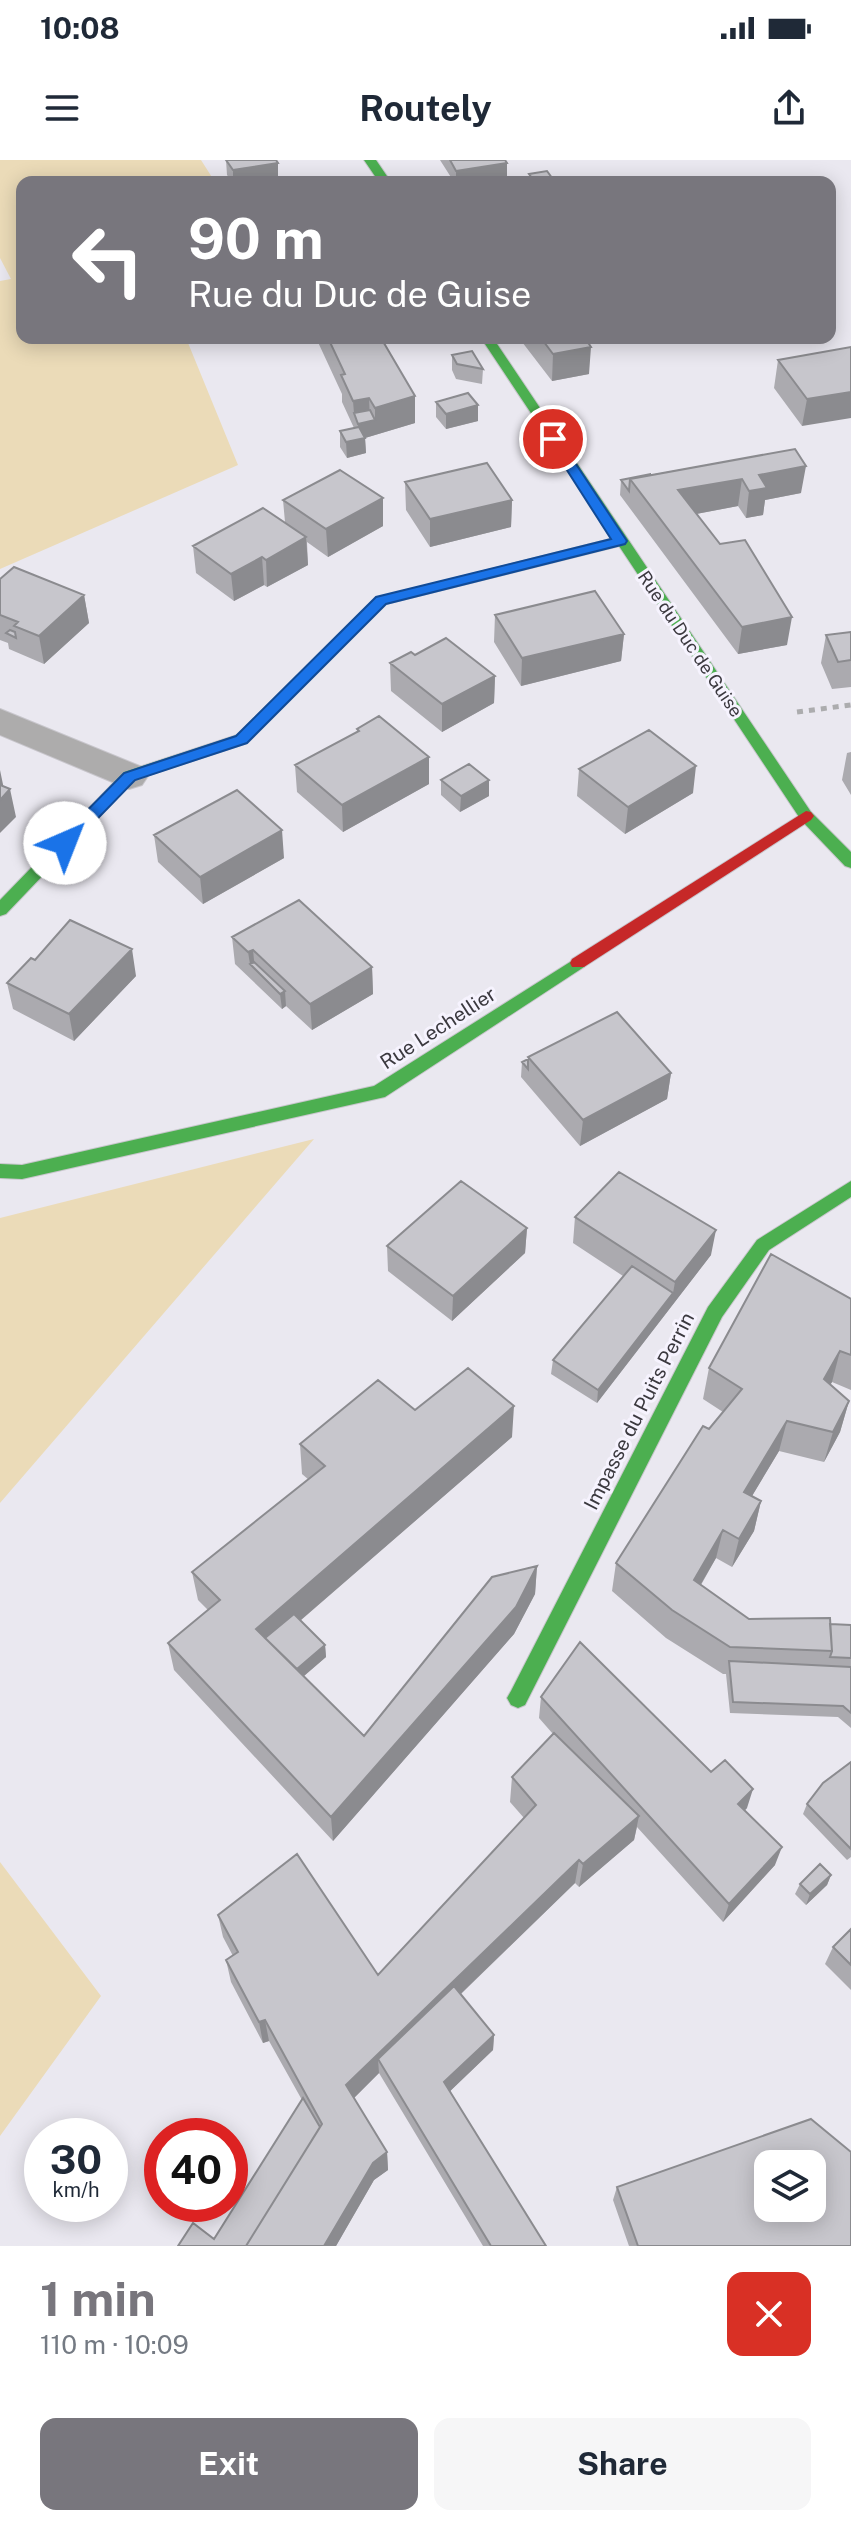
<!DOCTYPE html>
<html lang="en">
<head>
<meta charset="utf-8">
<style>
	:root { --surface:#fff; --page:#f6f6f7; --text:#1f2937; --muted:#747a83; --accent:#78767d }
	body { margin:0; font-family:"Public Sans",sans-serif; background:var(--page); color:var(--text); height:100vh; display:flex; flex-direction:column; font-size:30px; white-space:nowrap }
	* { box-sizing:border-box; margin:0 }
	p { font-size:26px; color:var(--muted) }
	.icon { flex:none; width:44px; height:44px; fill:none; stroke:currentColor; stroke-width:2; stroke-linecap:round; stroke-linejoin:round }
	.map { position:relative; height:2086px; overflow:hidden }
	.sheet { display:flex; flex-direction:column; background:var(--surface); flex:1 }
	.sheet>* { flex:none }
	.hud { position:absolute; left:16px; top:16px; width:820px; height:168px; border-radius:16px; box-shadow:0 4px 20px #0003; background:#78767d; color:#fff; overflow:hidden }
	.fabs { position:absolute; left:754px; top:1990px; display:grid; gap:16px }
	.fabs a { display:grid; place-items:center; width:72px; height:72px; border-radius:16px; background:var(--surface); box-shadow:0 4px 20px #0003; font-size:40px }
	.speed { position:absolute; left:24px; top:1958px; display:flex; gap:16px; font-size:40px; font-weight:700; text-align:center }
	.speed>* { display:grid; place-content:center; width:104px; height:104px; border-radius:50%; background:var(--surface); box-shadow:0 4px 20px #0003; line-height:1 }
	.speed small { font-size:20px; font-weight:400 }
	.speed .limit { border:12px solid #d22; background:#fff; color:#111 }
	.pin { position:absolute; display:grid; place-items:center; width:68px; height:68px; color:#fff; margin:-34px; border:4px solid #fff; border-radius:50%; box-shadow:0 2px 8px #0007 }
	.me { position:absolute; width:88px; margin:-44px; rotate:44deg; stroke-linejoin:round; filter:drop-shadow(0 0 6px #0008) }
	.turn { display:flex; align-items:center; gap:28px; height:168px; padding:0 40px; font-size:36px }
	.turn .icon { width:104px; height:104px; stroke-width:2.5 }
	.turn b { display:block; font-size:56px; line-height:68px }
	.round { display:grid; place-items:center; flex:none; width:84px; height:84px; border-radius:16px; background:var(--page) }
	.summary { display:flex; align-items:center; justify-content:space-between; height:136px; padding:0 40px }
	h1 { font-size:48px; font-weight:700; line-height:60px; color:var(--accent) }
	.primary-button { display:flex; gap:16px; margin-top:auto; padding:16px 40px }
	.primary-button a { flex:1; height:92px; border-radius:16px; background:var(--accent); color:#fff; font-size:32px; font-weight:700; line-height:92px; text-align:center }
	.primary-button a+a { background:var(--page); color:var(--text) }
	.status { display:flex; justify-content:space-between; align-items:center; height:56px; padding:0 40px; background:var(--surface); direction:ltr }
	.status svg { height:22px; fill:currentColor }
	header { display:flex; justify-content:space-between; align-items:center; height:104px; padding:0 40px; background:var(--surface); font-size:36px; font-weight:700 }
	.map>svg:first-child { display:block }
	.green { fill:#ebdbb8 }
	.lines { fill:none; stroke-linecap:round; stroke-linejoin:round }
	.street-casing { stroke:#c8c6cc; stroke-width:2 }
	.fast-casing { stroke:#c8c6cc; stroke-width:2 }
	.jam-casing { stroke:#c8c6cc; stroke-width:2 }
	.path { stroke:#acacae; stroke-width:5; stroke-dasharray:6 6; stroke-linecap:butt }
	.street { fill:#adacac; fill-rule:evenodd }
	.fast { fill:#4caf50; fill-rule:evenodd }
	.jam { fill:#c62828; fill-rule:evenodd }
	.wall { fill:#abaaaf }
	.shaded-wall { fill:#8b8b8f }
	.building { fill:#c7c6cc; stroke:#8b8b8f; stroke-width:2; fill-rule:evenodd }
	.route { fill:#1a73e8; stroke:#114b97; stroke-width:2 }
	.labels { text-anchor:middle; stroke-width:6; stroke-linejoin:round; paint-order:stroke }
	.far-street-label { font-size:18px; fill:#3b393f; stroke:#f6f3fe }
	.street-label { font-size:20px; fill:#3b393f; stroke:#f6f3fe }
</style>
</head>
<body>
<div class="status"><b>10:08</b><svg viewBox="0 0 49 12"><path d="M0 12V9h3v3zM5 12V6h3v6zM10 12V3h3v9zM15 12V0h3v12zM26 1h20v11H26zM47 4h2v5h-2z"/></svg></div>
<header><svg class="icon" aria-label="menu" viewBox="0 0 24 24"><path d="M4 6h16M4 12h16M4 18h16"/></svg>Routely<svg class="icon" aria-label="share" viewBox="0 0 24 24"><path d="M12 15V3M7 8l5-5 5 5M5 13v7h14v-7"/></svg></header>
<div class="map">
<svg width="851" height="2086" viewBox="0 0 851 2086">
	<rect width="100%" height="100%" fill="#eae8f0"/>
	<!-- green -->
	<path class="green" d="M0,0H201L215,22H22V178H186L238,305L0,409V121L11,119L0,98Z
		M314,979L0,1343V1058Z
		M0,1702L101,1836L0,1976Z"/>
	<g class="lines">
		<!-- street casing -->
		<g class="street-casing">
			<path id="street" d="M0,549L142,607L148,616L142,625L129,629L0,575Z"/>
		</g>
		<!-- fast casing -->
		<g class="fast-casing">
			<path id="fast" d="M364,0H376L391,22H379Z
				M481,178H493L811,652L851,692V708L845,706L801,660L619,386L386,444L247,583L134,620L6,754L0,756V740L124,612L237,575L376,438L614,378Z
				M578,797L584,799L586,803L584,807L385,937L22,1019L0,1018V1004L22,1005L374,926Z
				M851,1021V1037L769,1090L722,1157L525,1545L518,1548L511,1545L507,1538L511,1531L708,1147L757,1080Z"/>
		</g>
		<!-- jam casing -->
		<g class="jam-casing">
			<path id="jam" d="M806,651L811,652L814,656L811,660L584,807H572L570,803L572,799Z"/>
		</g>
		<!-- path -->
		<path class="path" d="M797,552L851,545"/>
		<!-- street -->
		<use href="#street" class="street"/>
		<!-- fast -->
		<use href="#fast" class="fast"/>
		<!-- jam -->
		<use href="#jam" class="jam"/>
	</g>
	<!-- wall -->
	<path class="wall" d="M226,0L278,3V18L253,22H232L227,15Z
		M440,0H505L507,18L480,22H454Z
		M529,14L555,22H529Z
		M290,178H411L383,182L415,236V263L365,278L366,293L347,298L340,287V271L354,268L342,242V234L317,180L293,183Z
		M519,178H585L589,214L552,221Z
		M851,187L802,266L774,228L778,200Z
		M452,195L483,209L482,224L456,219L452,210Z
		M436,242L478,245V261L446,269L436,257Z
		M795,289L801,333L765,340L763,355L746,358L738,346L696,354L787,485L738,494L620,335L621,320Z
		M405,322L512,340L511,367L430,387L406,350Z
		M383,338V366L328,397L307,382L308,405L267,427L264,425L234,441L196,413L193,386L285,362L283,340Z
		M0,419L84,435L89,463L44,504L9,489L8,483L0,480Z
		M495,455L624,474L621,501L521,526L494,482Z
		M851,472V527L832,529L821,503L826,475Z
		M415,495L495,516L494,543L442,572L391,531L390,503Z
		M357,569L429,597V624L343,672L297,632L295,605L357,572Z
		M851,592V635L842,620L847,593Z
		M579,609L693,633L625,674L577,636Z
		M441,620H489V636L460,652L441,635Z
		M154,675L284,698L203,744L158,702Z
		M232,777L372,807L373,834L312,870L286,846L282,849L235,804Z
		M35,800L136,816L74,881L13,849L7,823Z
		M528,897L671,913L667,939L580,986L521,917L522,902L528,899Z
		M575,1057L711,1095L597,1243L551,1214L553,1200L623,1116L573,1083Z
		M527,1068L525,1093L452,1161L388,1111L387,1086Z
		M851,1139V1230L832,1222L830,1225L849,1241L840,1272L824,1302L779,1291L752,1336L761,1341L754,1371L732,1407L716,1398L701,1425L749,1459L851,1465V1568L838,1557L730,1553L726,1514H723L666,1478L612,1431L616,1403L709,1269L723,1252L703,1239L709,1208Z
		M415,1250L512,1277L300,1461L325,1485L326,1497L304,1516L364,1576L537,1406L535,1434L514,1474L333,1681L174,1510L168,1483L208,1450L198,1440L192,1412L309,1320L302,1314L300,1284Z
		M541,1537L747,1648L745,1650L775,1705L723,1762L637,1667L634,1680L579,1727L575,1723L461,1834L494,1875L493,1890L450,1931L546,2086H483L379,1913L354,1938L387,1992L388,2010L374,2020L336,2086H178L214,2079L302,1940L269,1881L263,1883L231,1822L226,1800L233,1796L223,1777L218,1755L378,1815L524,1658L510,1642L512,1617L553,1574L539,1558Z
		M851,1602V1697L847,1700L803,1654L807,1644Z
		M831,1715L827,1725L806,1745L795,1734L800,1724Z
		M851,1769V1830L825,1804L833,1787Z
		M617,2027L851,2086H629L613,2040Z"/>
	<!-- shaded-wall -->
	<path class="shaded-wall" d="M278,3V18L253,22H233V10Z
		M507,3V18L480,22H456V11Z
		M292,178H317V180L293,183Z
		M369,178H411L369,185Z
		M591,187L589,214L552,221L553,194Z
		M851,232V258L802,266L807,239Z
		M415,236V263L365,278L366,293L347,298L346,282L359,279L358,264L354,253L353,241L369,238L370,261L375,260V248Z
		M478,245V261L446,269V254Z
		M806,306L801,333L765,340L763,355L746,358L749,331L759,315Z
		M742,319L738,346L675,358L678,330Z
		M383,338V366L328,397L326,369Z
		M512,340L511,367L430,387V359Z
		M306,377L308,405L267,427L266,400Z
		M262,397L264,425L234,441L231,414Z
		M84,435L89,463L44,504L39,476Z
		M792,457L787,485L738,494L742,467Z
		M624,474L621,501L521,526L522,498Z
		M495,516L494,543L442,572V544Z
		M429,597V624L343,672L342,645Z
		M696,606L693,633L625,674L628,647Z
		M0,610L5,634L10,629L16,657L0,673Z
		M489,620V636L460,652L461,636Z
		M282,670L284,698L203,744L200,717Z
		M132,789L136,816L74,881L69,854Z
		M253,790L255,810L250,804L248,792Z
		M372,807L373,834L312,870L310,844Z
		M285,831L286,846L282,849L280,834Z
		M671,913L667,939L580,986L583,960Z
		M527,1068L525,1093L452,1161L453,1136Z
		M716,1070L711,1095L597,1243L598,1230L673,1133L675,1122Z
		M840,1191L832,1222L816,1250L824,1219Z
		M849,1241L840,1272L824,1302L833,1272Z
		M514,1246L512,1277L265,1491L256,1469Z
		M787,1261L779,1291L737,1361L744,1332Z
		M761,1341L754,1371L732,1407L739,1379Z
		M723,1370L716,1398L687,1448L694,1420Z
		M537,1406L535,1434L514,1474L333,1681L331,1657Z
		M325,1485L326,1497L291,1527L290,1515Z
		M753,1629L747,1648L732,1663L738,1644Z
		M639,1656L634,1680L579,1727L583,1704Z
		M782,1687L775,1705L723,1762L729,1744Z
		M579,1700L575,1723L384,1908L378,1899L379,1913L348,1944L346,1925Z
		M831,1715L827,1725L806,1745L810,1734Z
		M265,1860L269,1881L263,1883L259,1862Z
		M494,1875L493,1890L444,1937V1922Z
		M387,1992L388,2010L374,2020L336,2086H324L373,2003Z"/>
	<!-- building -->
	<path class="building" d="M226,0H276L278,3L233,10Z
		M450,0H505L507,3L456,11Z
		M547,11L555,22H535L529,14Z
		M328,178H381L415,236L375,248L369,238L353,241L341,215L345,214Z
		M541,178H585L591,187L553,194Z
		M851,187V232L807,239L778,200Z
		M472,191L483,209L457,204L452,195Z
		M468,233L478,245L446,254L436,242Z
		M370,250L375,260L358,264L354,253Z
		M359,267L365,278L346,282L340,271Z
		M795,289L806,306L759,315L767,328L749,331L742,319L678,330L720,384L745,380L792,457L742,467L630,319Z
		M487,303L512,340L430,359L405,322Z
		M340,310L383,338L326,369L283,340Z
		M651,314L630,319L629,331L621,320Z
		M263,348L306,377L266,400L262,397L231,414L193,386Z
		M14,407L84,435L39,476L14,466L18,462L0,455V419Z
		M595,431L624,474L522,498L495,455Z
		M10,470L15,472L16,478L6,473Z
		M851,472V500L838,502L826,475Z
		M446,478L495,516L442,544L390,503L411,492L415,495Z
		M379,556L429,597L342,645L295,605L359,571L357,569Z
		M649,570L696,606L628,647L579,609Z
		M469,604L489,620L461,636L441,620Z
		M0,625L10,629L0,640Z
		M237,630L282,670L200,717L154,675Z
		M299,740L372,807L310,844L253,790L248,792L232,777Z
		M70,760L132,789L69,854L7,823L31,798L35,800Z
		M254,802L285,831L280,834L250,804Z
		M617,852L671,913L583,960L528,897Z
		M528,899V909L522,902Z
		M619,1012L716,1070L675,1122L575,1057Z
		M461,1021L527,1068L453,1136L387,1086Z
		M771,1094L851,1139V1195L840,1191L824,1219L849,1241L833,1272L787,1261L744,1332L761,1341L739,1379L723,1370L694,1420L749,1459L830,1458L832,1491L730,1487L672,1450L616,1403L703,1266L709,1269L742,1229L709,1208Z
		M632,1106L673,1133L598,1230L553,1200Z
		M468,1208L514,1246L256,1469L364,1576L492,1417L537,1406L516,1447L331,1657L168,1483L220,1440L192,1412L325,1306L300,1284L378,1220L415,1250Z
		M294,1454L325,1485L297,1509L265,1478Z
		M830,1464L851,1465V1498L830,1497L832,1491Z
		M580,1482L711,1612L725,1600L753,1629L738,1644L782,1687L729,1744L541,1537Z
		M729,1501L851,1507V1553L843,1546L733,1542Z
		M554,1573L639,1656L583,1704L579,1700L346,1925L387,1992L373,2003L324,2086H246L322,1964L265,1860L259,1862L226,1800L238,1792L218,1755L297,1694L378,1815L536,1645L512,1617Z
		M851,1602V1689L807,1644L823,1623Z
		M820,1704L831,1715L810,1734L800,1724Z
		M851,1769V1805L833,1787Z
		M454,1826L494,1875L444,1922L546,2086H491L378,1899Z
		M303,1938L320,1967L246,2086H178L193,2063L214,2079Z
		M811,1959L851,1992V2086H638L617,2027ZM768,2004H812V2048H768Z"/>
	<!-- route -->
	<path class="route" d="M549,277H558L627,381L625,384L386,444L247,583L135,620L70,687H59V679L124,613L236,576L376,437L611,379L547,279Z"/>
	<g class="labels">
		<!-- far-street labels -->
		<g class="far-street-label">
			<text transform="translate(690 484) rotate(56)" y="6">Rue du Duc de Guise</text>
		</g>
		<!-- street labels -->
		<g class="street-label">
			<text transform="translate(438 868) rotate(-33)" y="7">Rue Lechellier</text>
			<text transform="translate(639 1251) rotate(-63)" y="7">Impasse du Puits Perrin</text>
		</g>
	</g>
</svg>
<div class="fabs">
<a><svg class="icon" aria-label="layers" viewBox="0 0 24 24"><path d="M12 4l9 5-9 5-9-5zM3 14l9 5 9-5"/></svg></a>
</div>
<div class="speed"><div>30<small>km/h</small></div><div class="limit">40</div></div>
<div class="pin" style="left:553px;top:279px;background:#d93025"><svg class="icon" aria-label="arrive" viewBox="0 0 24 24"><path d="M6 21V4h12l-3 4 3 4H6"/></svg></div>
<svg class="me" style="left:65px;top:683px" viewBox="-20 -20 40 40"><circle r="19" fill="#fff"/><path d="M0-13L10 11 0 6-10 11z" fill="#1a73e8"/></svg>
<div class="hud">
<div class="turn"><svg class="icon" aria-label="left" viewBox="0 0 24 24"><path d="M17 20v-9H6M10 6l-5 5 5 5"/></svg><div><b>90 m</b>Rue du Duc de Guise</div></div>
</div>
</div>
<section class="sheet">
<div class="summary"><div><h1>1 min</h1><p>110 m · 10:09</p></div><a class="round" style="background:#d93025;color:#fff"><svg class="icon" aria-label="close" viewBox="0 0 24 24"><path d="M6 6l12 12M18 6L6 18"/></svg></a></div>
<div class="primary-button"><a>Exit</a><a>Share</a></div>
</section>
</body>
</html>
